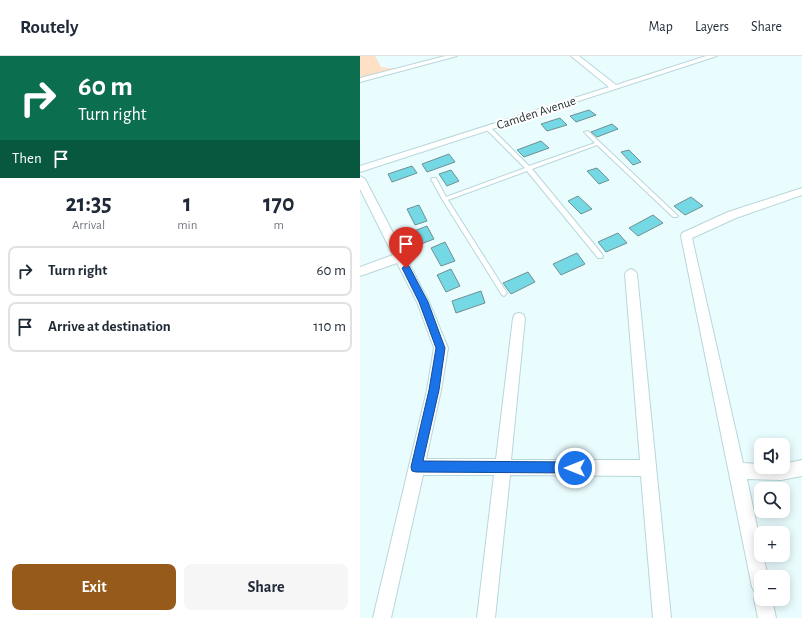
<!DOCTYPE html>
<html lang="en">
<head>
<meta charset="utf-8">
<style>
	:root { --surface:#fff; --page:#f6f6f7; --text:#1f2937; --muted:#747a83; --line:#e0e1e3; --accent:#965a1b }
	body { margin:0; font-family:"Alegreya Sans",sans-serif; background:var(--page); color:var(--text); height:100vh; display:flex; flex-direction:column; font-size:15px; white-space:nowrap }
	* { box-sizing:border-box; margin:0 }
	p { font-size:13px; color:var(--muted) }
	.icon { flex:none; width:22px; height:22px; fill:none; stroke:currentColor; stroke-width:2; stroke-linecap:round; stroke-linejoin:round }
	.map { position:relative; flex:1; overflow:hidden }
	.panel { display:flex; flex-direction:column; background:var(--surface); width:360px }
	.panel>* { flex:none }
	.hud { background:#0b6e4f; color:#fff; overflow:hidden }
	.controls { position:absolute; left:394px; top:382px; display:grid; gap:8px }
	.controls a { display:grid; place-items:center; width:36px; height:36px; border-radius:8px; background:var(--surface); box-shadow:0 2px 10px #0003; font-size:20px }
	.pin { position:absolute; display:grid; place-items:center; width:34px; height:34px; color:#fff; margin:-41px -17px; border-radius:50% 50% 50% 0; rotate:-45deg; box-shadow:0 0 4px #0007 }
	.pin .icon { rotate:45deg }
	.me { position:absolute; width:44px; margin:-22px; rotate:270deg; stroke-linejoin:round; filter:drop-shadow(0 0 3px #0008) }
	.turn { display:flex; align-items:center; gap:14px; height:84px; padding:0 12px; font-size:18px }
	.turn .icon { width:52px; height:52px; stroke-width:2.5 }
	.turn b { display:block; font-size:28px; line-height:34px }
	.then { display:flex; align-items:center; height:38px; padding:0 12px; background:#0003; gap:8px; font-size:15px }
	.eta { display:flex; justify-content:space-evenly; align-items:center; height:68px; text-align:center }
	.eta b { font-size:24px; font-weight:700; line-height:28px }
	.cta { display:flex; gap:8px; margin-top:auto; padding:8px 12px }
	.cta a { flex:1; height:46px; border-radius:8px; background:var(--accent); color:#fff; font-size:16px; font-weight:700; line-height:46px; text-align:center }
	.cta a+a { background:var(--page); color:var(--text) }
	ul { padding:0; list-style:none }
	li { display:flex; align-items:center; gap:12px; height:50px; margin:0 8px 6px; padding:0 4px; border:2px solid var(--line); border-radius:8px }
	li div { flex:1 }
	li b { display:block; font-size:15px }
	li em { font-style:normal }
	header { display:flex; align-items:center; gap:24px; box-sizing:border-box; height:56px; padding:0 20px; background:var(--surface); border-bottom:1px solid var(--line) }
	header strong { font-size:19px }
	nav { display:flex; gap:22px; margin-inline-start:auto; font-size:14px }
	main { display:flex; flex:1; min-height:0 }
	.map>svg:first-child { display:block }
	.green { fill:#fee0c7 }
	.building { fill:#74d9e5; stroke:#718f92 }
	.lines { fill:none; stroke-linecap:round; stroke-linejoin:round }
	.lane-casing { stroke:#b8d7da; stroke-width:2 }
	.street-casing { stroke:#b8d7da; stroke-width:2 }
	.lane { fill:#fff; fill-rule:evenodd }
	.street { fill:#fff; fill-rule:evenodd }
	.route { fill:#1a73e8; stroke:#114b97 }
	.labels { text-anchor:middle; stroke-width:4; stroke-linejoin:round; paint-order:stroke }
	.far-street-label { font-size:13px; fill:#293537; stroke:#fff }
</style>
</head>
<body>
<header>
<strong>Routely</strong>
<nav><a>Map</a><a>Layers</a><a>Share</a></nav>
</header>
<main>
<section class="panel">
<div class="hud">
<div class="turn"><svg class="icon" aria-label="right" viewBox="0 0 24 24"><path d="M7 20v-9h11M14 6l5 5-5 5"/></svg><div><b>60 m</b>Turn right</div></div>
<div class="then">Then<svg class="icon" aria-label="arrive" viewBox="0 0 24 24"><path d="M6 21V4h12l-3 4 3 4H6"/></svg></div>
</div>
<div class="eta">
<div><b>21:35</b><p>Arrival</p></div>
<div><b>1</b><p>min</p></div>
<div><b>170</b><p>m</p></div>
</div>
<ul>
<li><svg class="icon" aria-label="right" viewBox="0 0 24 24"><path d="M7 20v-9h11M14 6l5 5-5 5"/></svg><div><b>Turn right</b></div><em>60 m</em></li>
<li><svg class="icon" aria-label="arrive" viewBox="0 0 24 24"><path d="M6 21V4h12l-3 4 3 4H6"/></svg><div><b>Arrive at destination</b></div><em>110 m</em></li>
</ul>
<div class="cta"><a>Exit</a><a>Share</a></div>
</section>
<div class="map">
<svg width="442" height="562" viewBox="0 0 442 562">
	<rect width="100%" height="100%" fill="#e9fcfe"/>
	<!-- green -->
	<path class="green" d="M0,0H15L21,11L36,13L0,22Z"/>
	<!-- building -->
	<path class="building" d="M229,54L236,59L216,66L210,60Z
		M200,62L207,69L187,75L181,68Z
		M252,68L258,73L237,81L231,76Z
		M181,85L189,92L164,101L157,94Z
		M269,94L281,106L273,109L261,96Z
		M89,98L95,106L67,116L62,108Z
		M52,110L57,117L32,126L28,118Z
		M237,112L249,124L239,128L227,115Z
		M91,114L99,125L87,130L79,118Z
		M218,140L232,153L221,158L208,145Z
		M331,141L343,150L325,159L314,150Z
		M59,149L67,165L55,169L47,153Z
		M293,159L303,167L278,180L269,172Z
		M67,170L74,183L61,188L54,175Z
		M258,177L267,187L246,196L238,186Z
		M85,186L95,205L81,210L71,192Z
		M217,197L225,208L201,219L193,208Z
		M91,213L100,230L86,236L77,219Z
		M168,216L175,226L151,238L143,227Z
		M121,235L125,247L96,257L92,245Z"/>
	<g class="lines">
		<!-- lane casing -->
		<g class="lane-casing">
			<path id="lane" d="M126,71H130L169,110L235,87L224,76L228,75L318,160L317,161H313L237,89L172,113L242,198L243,200L242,202H238L167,115L88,144L147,237L144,240L142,239L82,143L71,123L72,122H76L86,141L165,112L126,73Z"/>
		</g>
		<!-- street casing -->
		<g class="street-casing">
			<path id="street" d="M85,0H97L0,26V22Z
				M211,0H219L256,29L346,0H357L0,116V110L249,31Z
				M0,120L5,123L69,246L88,292L81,334L66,403H136L153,262L155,258L159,257L163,258L165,262L151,404H280L265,218L267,215L271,213L275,215L277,218L311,562H293L281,420L150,419L135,562H117L134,419H63L31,562H13L67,334L74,292L57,246L37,207L0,220V211L33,199L0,133Z
				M442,132V139L376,162L332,182L383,407L401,408V411H423V408L442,404V420L421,424L387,423L401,489V499H403L408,521H401V543H412L416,562H398L394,543L396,538L392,531L321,180L322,177L368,156Z"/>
		</g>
		<!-- lane -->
		<use href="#lane" class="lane"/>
		<!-- street -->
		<use href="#street" class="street"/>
	</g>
	<!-- route -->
	<path class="route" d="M46,209L49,210L68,246L85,292L79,334L63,405L215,406L219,408L221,412L219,415L215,417L56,416L52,415L51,411L69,334L76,292L59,246L42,212Z"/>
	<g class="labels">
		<!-- far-street labels -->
		<g class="far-street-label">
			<text transform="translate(176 56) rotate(-18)" y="5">Camden Avenue</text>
		</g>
	</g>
</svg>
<div class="controls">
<a><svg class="icon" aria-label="sound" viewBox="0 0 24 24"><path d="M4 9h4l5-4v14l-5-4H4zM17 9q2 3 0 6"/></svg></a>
<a><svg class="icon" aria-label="search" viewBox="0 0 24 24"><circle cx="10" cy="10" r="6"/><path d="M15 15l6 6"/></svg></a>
<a>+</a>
<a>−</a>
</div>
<div class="pin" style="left:46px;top:212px;background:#d93025"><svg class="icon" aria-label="arrive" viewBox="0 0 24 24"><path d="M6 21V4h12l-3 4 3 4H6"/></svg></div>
<svg class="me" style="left:215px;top:412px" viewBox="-20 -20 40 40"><circle r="17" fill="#1a73e8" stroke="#fff" stroke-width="3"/><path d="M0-11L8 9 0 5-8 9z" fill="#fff"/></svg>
</div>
</main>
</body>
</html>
